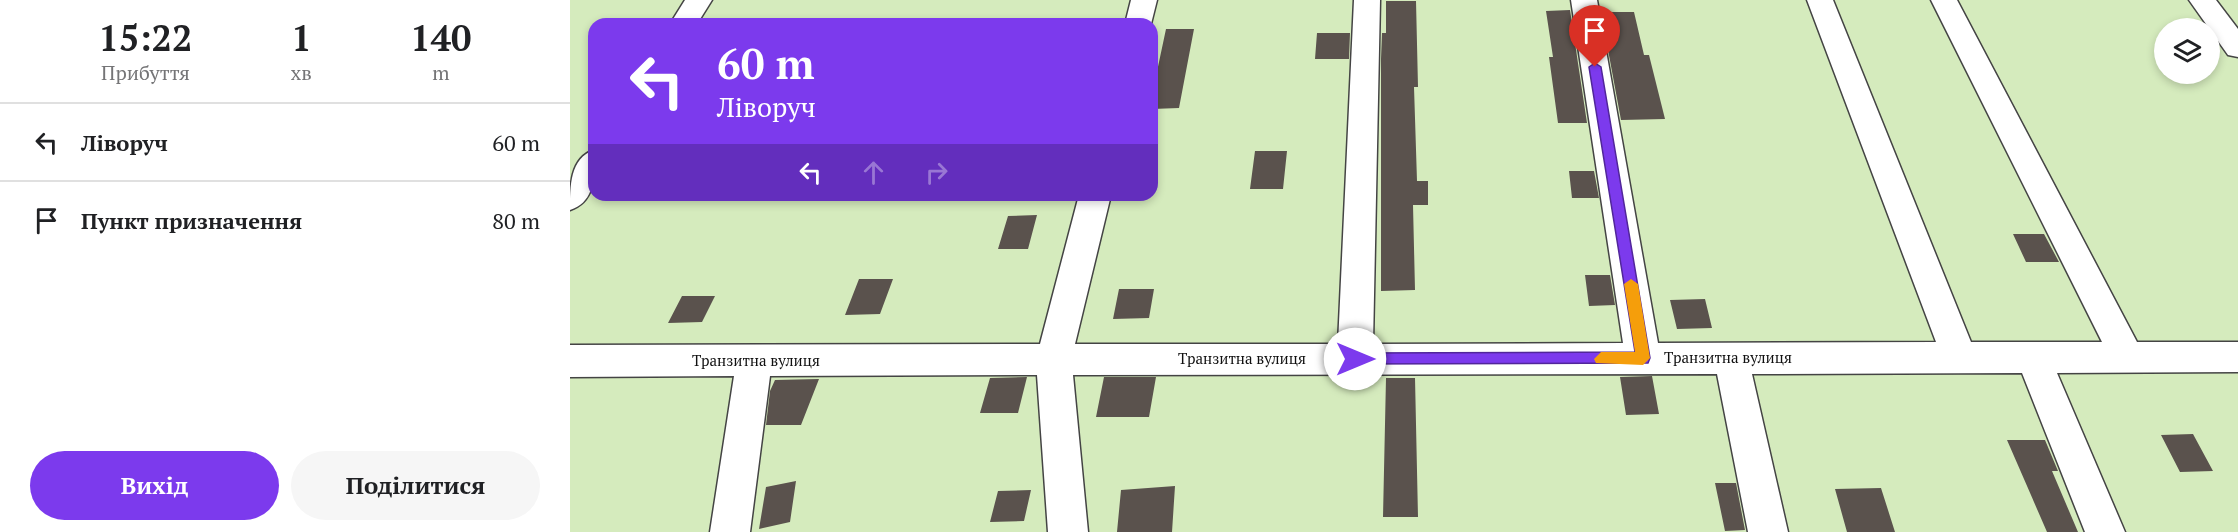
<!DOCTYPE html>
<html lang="uk">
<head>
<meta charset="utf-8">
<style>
	:root { --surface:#fff; --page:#f6f6f6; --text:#202124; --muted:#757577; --line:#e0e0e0; --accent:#7c3aed }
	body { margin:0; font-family:"PT Serif",serif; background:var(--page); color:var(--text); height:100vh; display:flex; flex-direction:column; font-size:22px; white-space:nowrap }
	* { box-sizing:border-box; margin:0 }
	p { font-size:20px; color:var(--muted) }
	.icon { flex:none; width:33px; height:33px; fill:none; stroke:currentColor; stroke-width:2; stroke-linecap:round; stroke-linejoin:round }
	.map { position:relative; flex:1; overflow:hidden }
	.side { display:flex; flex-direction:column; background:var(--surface); width:570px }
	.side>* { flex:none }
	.guide { position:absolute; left:18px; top:18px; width:570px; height:183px; border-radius:18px; box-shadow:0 3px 9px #0003; background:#7c3aed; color:#fff; overflow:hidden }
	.fabs { position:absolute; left:1584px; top:18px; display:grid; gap:12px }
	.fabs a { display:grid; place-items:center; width:66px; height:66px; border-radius:50%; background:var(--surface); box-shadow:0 3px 9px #0003; font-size:30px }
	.pin { position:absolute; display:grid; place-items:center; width:51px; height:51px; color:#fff; margin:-62px -26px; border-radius:50% 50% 50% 0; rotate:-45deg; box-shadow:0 0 6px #0007 }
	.pin .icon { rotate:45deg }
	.me { position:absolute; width:66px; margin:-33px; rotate:90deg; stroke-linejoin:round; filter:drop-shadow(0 0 4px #0008) }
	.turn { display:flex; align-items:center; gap:21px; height:126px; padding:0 30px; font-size:27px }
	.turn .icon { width:78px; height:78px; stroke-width:2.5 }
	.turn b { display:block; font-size:42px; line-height:51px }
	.lanes { display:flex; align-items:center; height:57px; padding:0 30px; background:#0003; justify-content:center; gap:30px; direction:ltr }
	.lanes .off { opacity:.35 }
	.eta { display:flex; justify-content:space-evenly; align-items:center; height:102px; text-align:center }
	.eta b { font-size:36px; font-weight:600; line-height:42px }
	.cta { display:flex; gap:12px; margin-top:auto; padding:12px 30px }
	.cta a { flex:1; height:69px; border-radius:36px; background:var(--accent); color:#fff; font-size:24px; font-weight:600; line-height:69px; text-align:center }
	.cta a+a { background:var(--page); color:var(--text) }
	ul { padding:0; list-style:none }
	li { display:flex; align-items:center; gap:18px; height:78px; padding:0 30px; border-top:2px solid var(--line) }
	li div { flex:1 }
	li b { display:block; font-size:22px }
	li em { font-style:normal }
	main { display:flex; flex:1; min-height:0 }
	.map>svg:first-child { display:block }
	.green { fill:#d5ebbd; fill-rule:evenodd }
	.building { fill:#5a524d }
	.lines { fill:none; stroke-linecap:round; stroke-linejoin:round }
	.minor-casing { stroke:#444; stroke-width:3 }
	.minor { fill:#fff; fill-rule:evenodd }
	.route { fill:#7c3aed; stroke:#51269a; stroke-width:1.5 }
	.slow { fill:#f59e0b }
	.labels { text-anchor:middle; stroke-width:6; stroke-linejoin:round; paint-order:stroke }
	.street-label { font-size:15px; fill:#111; stroke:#fff }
</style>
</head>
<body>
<main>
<section class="side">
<div class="eta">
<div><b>15:22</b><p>Прибуття</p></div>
<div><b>1</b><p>хв</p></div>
<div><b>140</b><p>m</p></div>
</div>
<ul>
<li><svg class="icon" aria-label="left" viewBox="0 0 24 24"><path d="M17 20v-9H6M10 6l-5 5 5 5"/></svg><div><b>Ліворуч</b></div><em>60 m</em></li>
<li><svg class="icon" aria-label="arrive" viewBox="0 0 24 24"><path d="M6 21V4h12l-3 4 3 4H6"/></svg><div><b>Пункт призначення</b></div><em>80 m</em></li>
</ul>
<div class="cta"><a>Вихід</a><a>Поділитися</a></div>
</section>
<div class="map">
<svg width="1668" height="532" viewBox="0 0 1668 532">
	<rect width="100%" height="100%" fill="#fffdf5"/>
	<!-- green -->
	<path class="green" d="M0,0H1668V532H0ZM24,24H582V195H24ZM1594,28H1640V74H1594Z"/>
	<!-- building -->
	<path class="building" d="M816,1H846L848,87H844L847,181H858V205H843L845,290L811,291V59L812,33H816Z
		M1000,10L1017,123H988L979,57H983L976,11Z
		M1031,12H1064L1074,55H1079L1095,119L1051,120Z
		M596,29H624L609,108L582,109V95Z
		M747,33H780L779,59H745Z
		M685,151H717L713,189H680Z
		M999,171H1024L1029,198H1002Z
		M467,215L458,249H428L438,216Z
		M1443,234H1474L1489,262H1456Z
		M1015,275H1040L1045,305L1019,306Z
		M289,279H323L310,314L275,315Z
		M549,289H584L579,318L543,319Z
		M112,296H145L132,322L98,323Z
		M1135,299L1142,328L1107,329L1100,300Z
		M1082,376L1089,414L1056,415L1050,377Z
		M457,377L448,413H410L420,378Z
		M534,377H586L579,417H526Z
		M816,378H845L848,517H813Z
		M249,379L231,425H196L200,391L205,380Z
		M1623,434L1643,471L1610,472L1591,435Z
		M1437,440H1475L1488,471H1482L1508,532H1477Z
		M226,481L220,522L189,529L196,487Z
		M1145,483H1166L1175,530L1155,531Z
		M605,486L602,532H547L551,490Z
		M1311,488L1325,532H1277L1265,489Z
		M461,490L454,521L420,522L428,491Z"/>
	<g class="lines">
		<!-- minor casing -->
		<g class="minor-casing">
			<path id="minor" d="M115,0H142L127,24H100Z
				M561,0H587L581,24H555Z
				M784,0H810L803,344L1053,343L1001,0H1027L1088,343L1366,342L1237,0H1263L1401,342H1532L1361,0H1387L1567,342H1668V372L1487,373L1555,532H1515L1452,373L1182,374L1218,532H1178L1147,374L503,375L518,532H478L467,375L200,376L180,532H140L164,376L0,377V345L470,344L509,195H541L505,344H768Z
				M1619,0H1646L1668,29V57L1658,55Z
				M24,150C24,173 27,201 0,210C0,186 0,158 24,150Z"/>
		</g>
		<!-- minor -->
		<use href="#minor" class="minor"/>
	</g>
	<!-- route -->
	<path class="route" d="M1025,63L1031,67L1080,358L1078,363L780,364L778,359L785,353L1065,352L1019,67Z"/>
	<!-- slow -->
	<path class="slow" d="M1061,279L1068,284L1080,358L1073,365L1026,363L1024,359L1031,352H1065L1054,284Z"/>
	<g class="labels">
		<!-- street labels -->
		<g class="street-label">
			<text x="1158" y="363">Транзитна вулиця</text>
			<text x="672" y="364">Транзитна вулиця</text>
			<text x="186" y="366">Транзитна вулиця</text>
		</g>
	</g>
</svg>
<div class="fabs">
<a><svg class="icon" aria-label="layers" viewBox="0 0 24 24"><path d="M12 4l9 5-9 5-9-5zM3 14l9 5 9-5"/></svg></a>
</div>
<div class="pin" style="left:1025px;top:67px;background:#d93025"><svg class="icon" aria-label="arrive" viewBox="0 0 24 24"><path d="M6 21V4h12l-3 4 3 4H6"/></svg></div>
<svg class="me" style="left:785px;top:359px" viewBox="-20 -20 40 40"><circle r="19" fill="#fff"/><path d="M0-13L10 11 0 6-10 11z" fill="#7c3aed"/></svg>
<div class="guide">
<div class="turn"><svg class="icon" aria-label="left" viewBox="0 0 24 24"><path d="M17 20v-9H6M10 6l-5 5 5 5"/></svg><div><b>60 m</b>Ліворуч</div></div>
<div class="lanes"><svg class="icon" aria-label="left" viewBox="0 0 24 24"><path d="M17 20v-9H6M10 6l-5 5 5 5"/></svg><svg class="icon off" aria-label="ahead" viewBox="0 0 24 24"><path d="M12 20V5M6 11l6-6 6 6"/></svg><svg class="icon off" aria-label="right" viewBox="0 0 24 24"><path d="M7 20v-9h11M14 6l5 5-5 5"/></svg></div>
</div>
</div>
</main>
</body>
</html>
